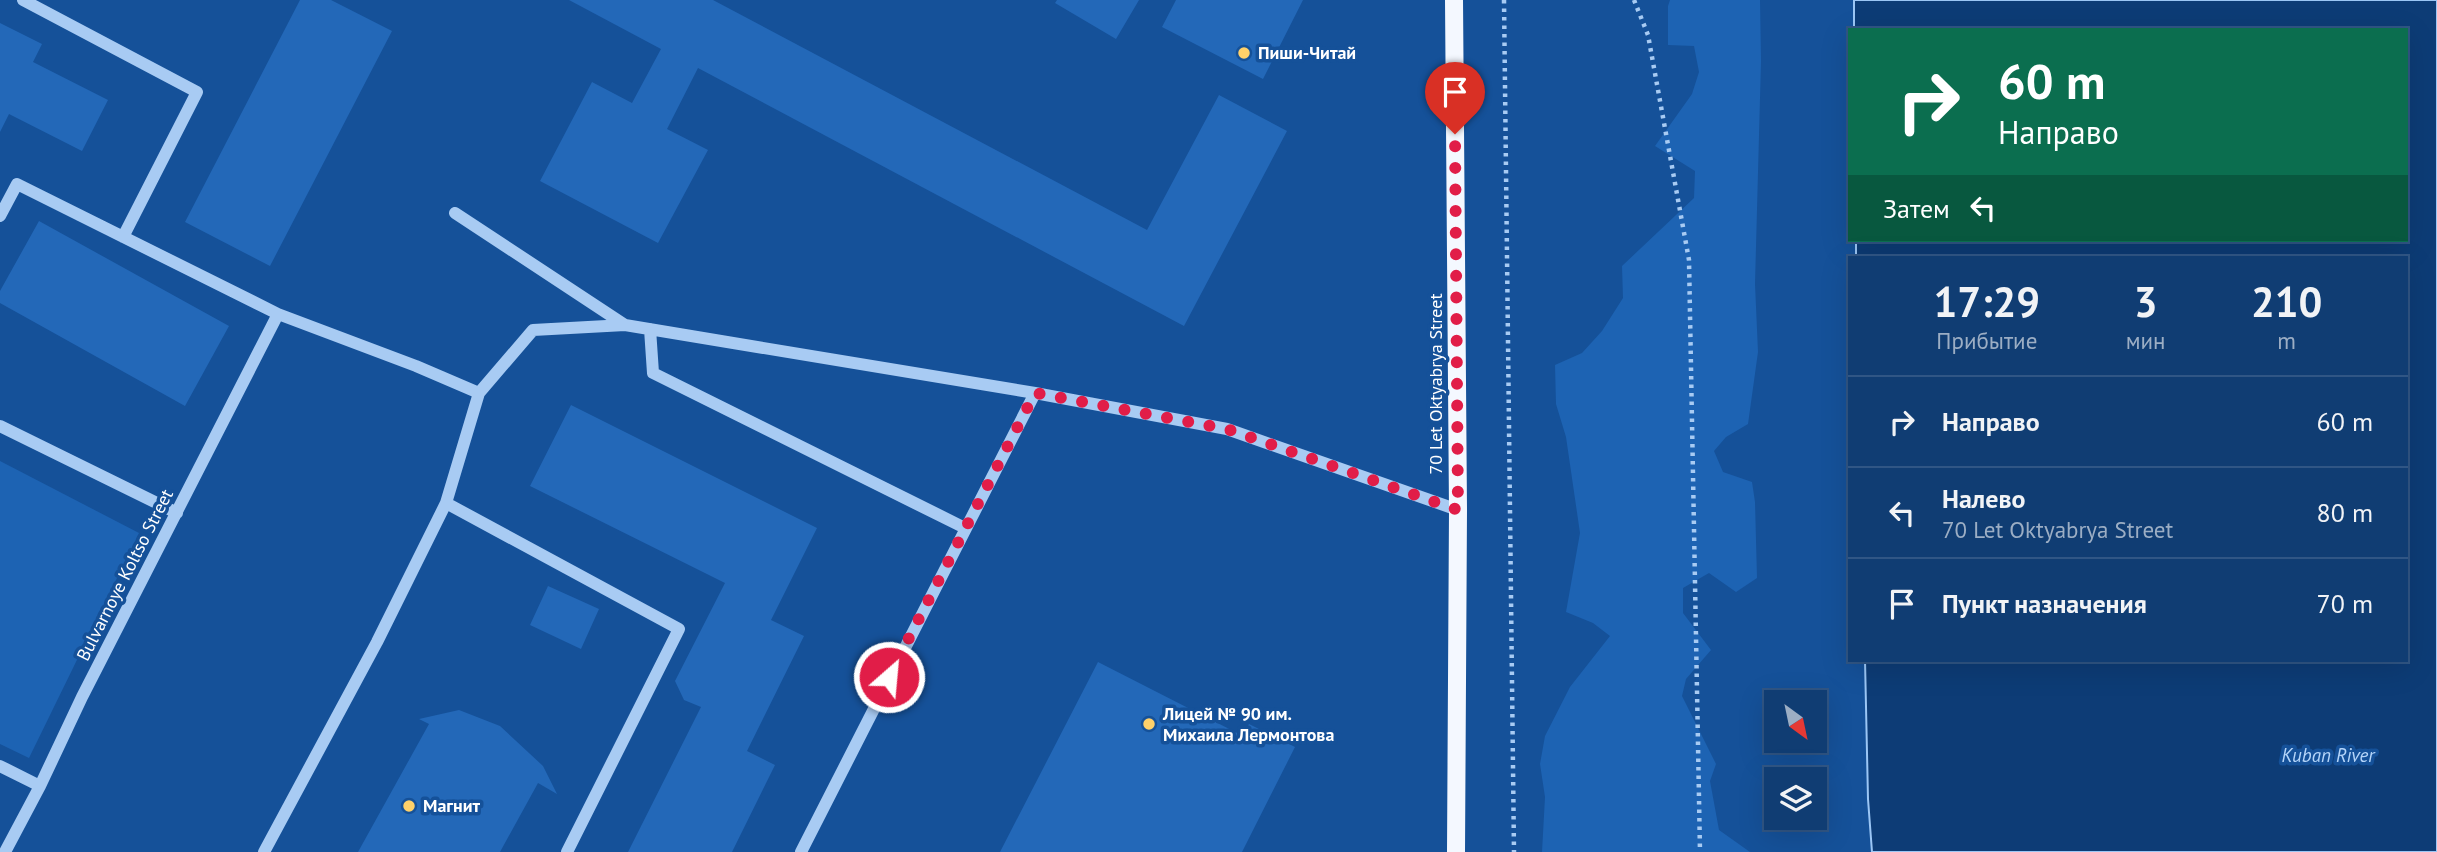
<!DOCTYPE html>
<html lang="ru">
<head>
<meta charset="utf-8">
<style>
	:root { --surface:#103d73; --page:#194478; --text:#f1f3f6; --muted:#9caec4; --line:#305685 }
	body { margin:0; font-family:"PT Sans",sans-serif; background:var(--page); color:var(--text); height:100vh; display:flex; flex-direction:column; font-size:26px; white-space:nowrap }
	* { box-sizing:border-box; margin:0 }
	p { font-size:23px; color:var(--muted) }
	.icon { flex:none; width:38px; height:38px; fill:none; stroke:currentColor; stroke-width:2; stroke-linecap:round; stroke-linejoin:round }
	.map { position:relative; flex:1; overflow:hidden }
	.side { position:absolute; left:1848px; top:256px; width:560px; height:406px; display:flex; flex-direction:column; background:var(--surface); border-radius:0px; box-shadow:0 7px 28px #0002,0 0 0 2px var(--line) }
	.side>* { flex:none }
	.hud { position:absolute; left:1848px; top:28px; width:560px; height:214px; border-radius:0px; box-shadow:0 7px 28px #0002,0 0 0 2px var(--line); background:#0b6e4f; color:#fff; overflow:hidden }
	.needle { width:46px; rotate:147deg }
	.controls { position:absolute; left:1764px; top:690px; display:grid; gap:14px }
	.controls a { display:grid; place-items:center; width:63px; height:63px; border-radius:0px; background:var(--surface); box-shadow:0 7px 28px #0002,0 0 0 2px var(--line); font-size:35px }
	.pin { position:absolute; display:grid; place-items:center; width:60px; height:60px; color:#fff; margin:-72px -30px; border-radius:50% 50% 50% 0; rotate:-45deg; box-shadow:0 0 7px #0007 }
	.pin .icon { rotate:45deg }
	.me { position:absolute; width:77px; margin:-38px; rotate:27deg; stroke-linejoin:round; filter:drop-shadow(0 0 5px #0008) }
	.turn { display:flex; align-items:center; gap:24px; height:147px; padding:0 35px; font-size:32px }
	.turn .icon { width:91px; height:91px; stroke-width:2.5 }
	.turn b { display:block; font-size:49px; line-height:60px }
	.then { display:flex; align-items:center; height:66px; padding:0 35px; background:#0003; gap:14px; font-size:26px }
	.eta { display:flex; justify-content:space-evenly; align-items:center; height:119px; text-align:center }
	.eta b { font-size:42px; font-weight:700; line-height:49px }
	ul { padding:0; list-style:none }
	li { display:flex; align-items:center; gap:21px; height:91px; padding:0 35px; border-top:2px solid var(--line) }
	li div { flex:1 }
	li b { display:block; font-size:26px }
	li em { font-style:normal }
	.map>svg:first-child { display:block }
	.green { fill:#1d63b3 }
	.water { fill:#0d3c76; stroke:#9bc6f5; stroke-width:2 }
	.building { fill:#2368b8 }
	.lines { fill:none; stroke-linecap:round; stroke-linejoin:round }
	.path { stroke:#a8cbf3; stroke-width:4.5; stroke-dasharray:3.5 5; stroke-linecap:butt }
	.minor { stroke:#a8cbf3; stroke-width:12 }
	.major { stroke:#f4f8ff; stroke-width:18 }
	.route { stroke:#e11d48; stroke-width:12; stroke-dasharray:0 21.6 }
	.poi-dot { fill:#ffd16a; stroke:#155199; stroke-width:2.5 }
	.labels { text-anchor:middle; stroke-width:7; stroke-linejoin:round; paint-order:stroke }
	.poi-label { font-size:18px; font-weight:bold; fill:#fff; stroke:#155199; text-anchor:start }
	.street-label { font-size:18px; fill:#fff; stroke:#155199 }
	.water-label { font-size:19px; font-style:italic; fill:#b5d5f9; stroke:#155199 }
</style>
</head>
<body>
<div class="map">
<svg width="2437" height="852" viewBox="0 0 2437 852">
	<rect width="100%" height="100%" fill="#155199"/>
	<!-- green -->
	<path class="green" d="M1670,0H1760L1761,61L1755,284L1758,352L1748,424L1726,437L1714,451L1723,472L1752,482L1755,502L1757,578L1736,592L1709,573L1683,588V613L1711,650L1686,679L1682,696L1716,764L1710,781L1719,830L1750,852H1542L1545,797L1540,764L1545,736L1570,687L1610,636L1593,623L1566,612L1580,533L1566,437L1556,404L1555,365L1582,353L1602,331L1623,298L1622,266L1694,198L1695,171L1655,146L1692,94L1699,72L1694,46L1668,45V6Z
		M0,461L139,533L29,758L0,744Z"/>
	<!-- water -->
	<path class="water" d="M1854,0H2437V852H1872L1868,799L1865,660H2406V257H1856V240H2406V30H1854Z"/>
	<!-- building -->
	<path class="building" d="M300,0H331L392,31L270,266L185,222Z
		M569,0H713L1147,230L1219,95L1287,131L1184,326L698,68L667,129L708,150L658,243L540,181L592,82L632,103L661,49Z
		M1057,0H1139L1116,39L1055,3Z
		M1176,0H1303L1263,79L1162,27Z
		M0,23L42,44L33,62L108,100L82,151L9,114L0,132Z
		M39,221L229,326L185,406L0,303V291Z
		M571,405L817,528L771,620L804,636L747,751L775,765L732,852H628L701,707L684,700L675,681L725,583L530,486Z
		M548,586L599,609L581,649L530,625Z
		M1098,662L1243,736L1249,724L1295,747L1242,852H1000Z
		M459,710L500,726L543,766L557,794L538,783L500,852H358L429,724L419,719Z"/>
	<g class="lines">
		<!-- path -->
		<path class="path" d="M1504,0L1514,852
			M1634,0L1648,35L1689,260L1700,852"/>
		<!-- minor -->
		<path class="minor" d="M23,0L197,92L123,237
			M455,213L625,325
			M0,216L17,184L278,314L416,366L479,393L533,330L625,325L1035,393L1227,429L1458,510
			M650,329L653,373L965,528
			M479,393L446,503L679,629L567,852
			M0,426L177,513
			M0,766L40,786
			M5,852L40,786L82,697L278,314
			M264,852L377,642L446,503
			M801,852L1035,393"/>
		<!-- major -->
		<path class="major" d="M1454,0L1458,510L1456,852"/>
	</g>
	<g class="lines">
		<!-- route -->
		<path class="route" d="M889,677L1035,393L1227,429L1458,510L1455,134"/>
	</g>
	<!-- markers -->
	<g class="poi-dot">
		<circle cx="1244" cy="53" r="7"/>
		<circle cx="1149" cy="724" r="7"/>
		<circle cx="409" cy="806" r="7"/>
	</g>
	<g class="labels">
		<!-- poi labels -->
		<g class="poi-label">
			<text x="1258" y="59">Пиши-Читай</text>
			<text x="1163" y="720">Лицей № 90 им.<tspan x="1163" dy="21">Михаила Лермонтова</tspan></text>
			<text x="423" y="812">Магнит</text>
		</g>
		<!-- street labels -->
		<g class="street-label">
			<text transform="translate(1436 384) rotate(-90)" y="6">70 Let Oktyabrya Street</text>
			<text transform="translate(125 575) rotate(-63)" y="6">Bulvarnoye Koltso Street</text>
		</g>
		<!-- water labels -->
		<g class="water-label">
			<text x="2328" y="762">Kuban River</text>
		</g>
	</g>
</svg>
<div class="controls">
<a><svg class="needle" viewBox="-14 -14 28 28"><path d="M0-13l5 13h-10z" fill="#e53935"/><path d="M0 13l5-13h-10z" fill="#9caec4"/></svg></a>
<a><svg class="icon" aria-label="layers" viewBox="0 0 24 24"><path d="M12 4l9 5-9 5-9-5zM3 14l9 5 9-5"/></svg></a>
</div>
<div class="pin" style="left:1455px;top:134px;background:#d93025"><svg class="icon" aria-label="arrive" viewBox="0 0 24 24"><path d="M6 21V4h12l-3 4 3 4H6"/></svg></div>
<svg class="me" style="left:889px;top:677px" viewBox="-20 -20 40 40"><circle r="17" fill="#e11d48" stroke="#fff" stroke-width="3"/><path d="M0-11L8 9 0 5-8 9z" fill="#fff"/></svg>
<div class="hud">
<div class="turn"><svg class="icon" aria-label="right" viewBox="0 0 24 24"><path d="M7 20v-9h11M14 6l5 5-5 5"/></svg><div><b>60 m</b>Направо</div></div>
<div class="then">Затем<svg class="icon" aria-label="left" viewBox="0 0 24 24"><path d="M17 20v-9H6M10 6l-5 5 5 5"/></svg></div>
</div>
<section class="side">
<div class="eta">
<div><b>17:29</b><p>Прибытие</p></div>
<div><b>3</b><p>мин</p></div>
<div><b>210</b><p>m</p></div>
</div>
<ul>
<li><svg class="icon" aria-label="right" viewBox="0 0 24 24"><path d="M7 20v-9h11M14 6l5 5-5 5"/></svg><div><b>Направо</b></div><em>60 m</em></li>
<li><svg class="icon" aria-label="left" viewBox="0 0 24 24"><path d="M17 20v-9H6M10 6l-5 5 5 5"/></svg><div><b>Налево</b><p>70 Let Oktyabrya Street</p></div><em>80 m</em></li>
<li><svg class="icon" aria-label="arrive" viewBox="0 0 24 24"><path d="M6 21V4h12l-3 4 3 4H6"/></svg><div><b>Пункт назначения</b></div><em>70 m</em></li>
</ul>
</section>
</div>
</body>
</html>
